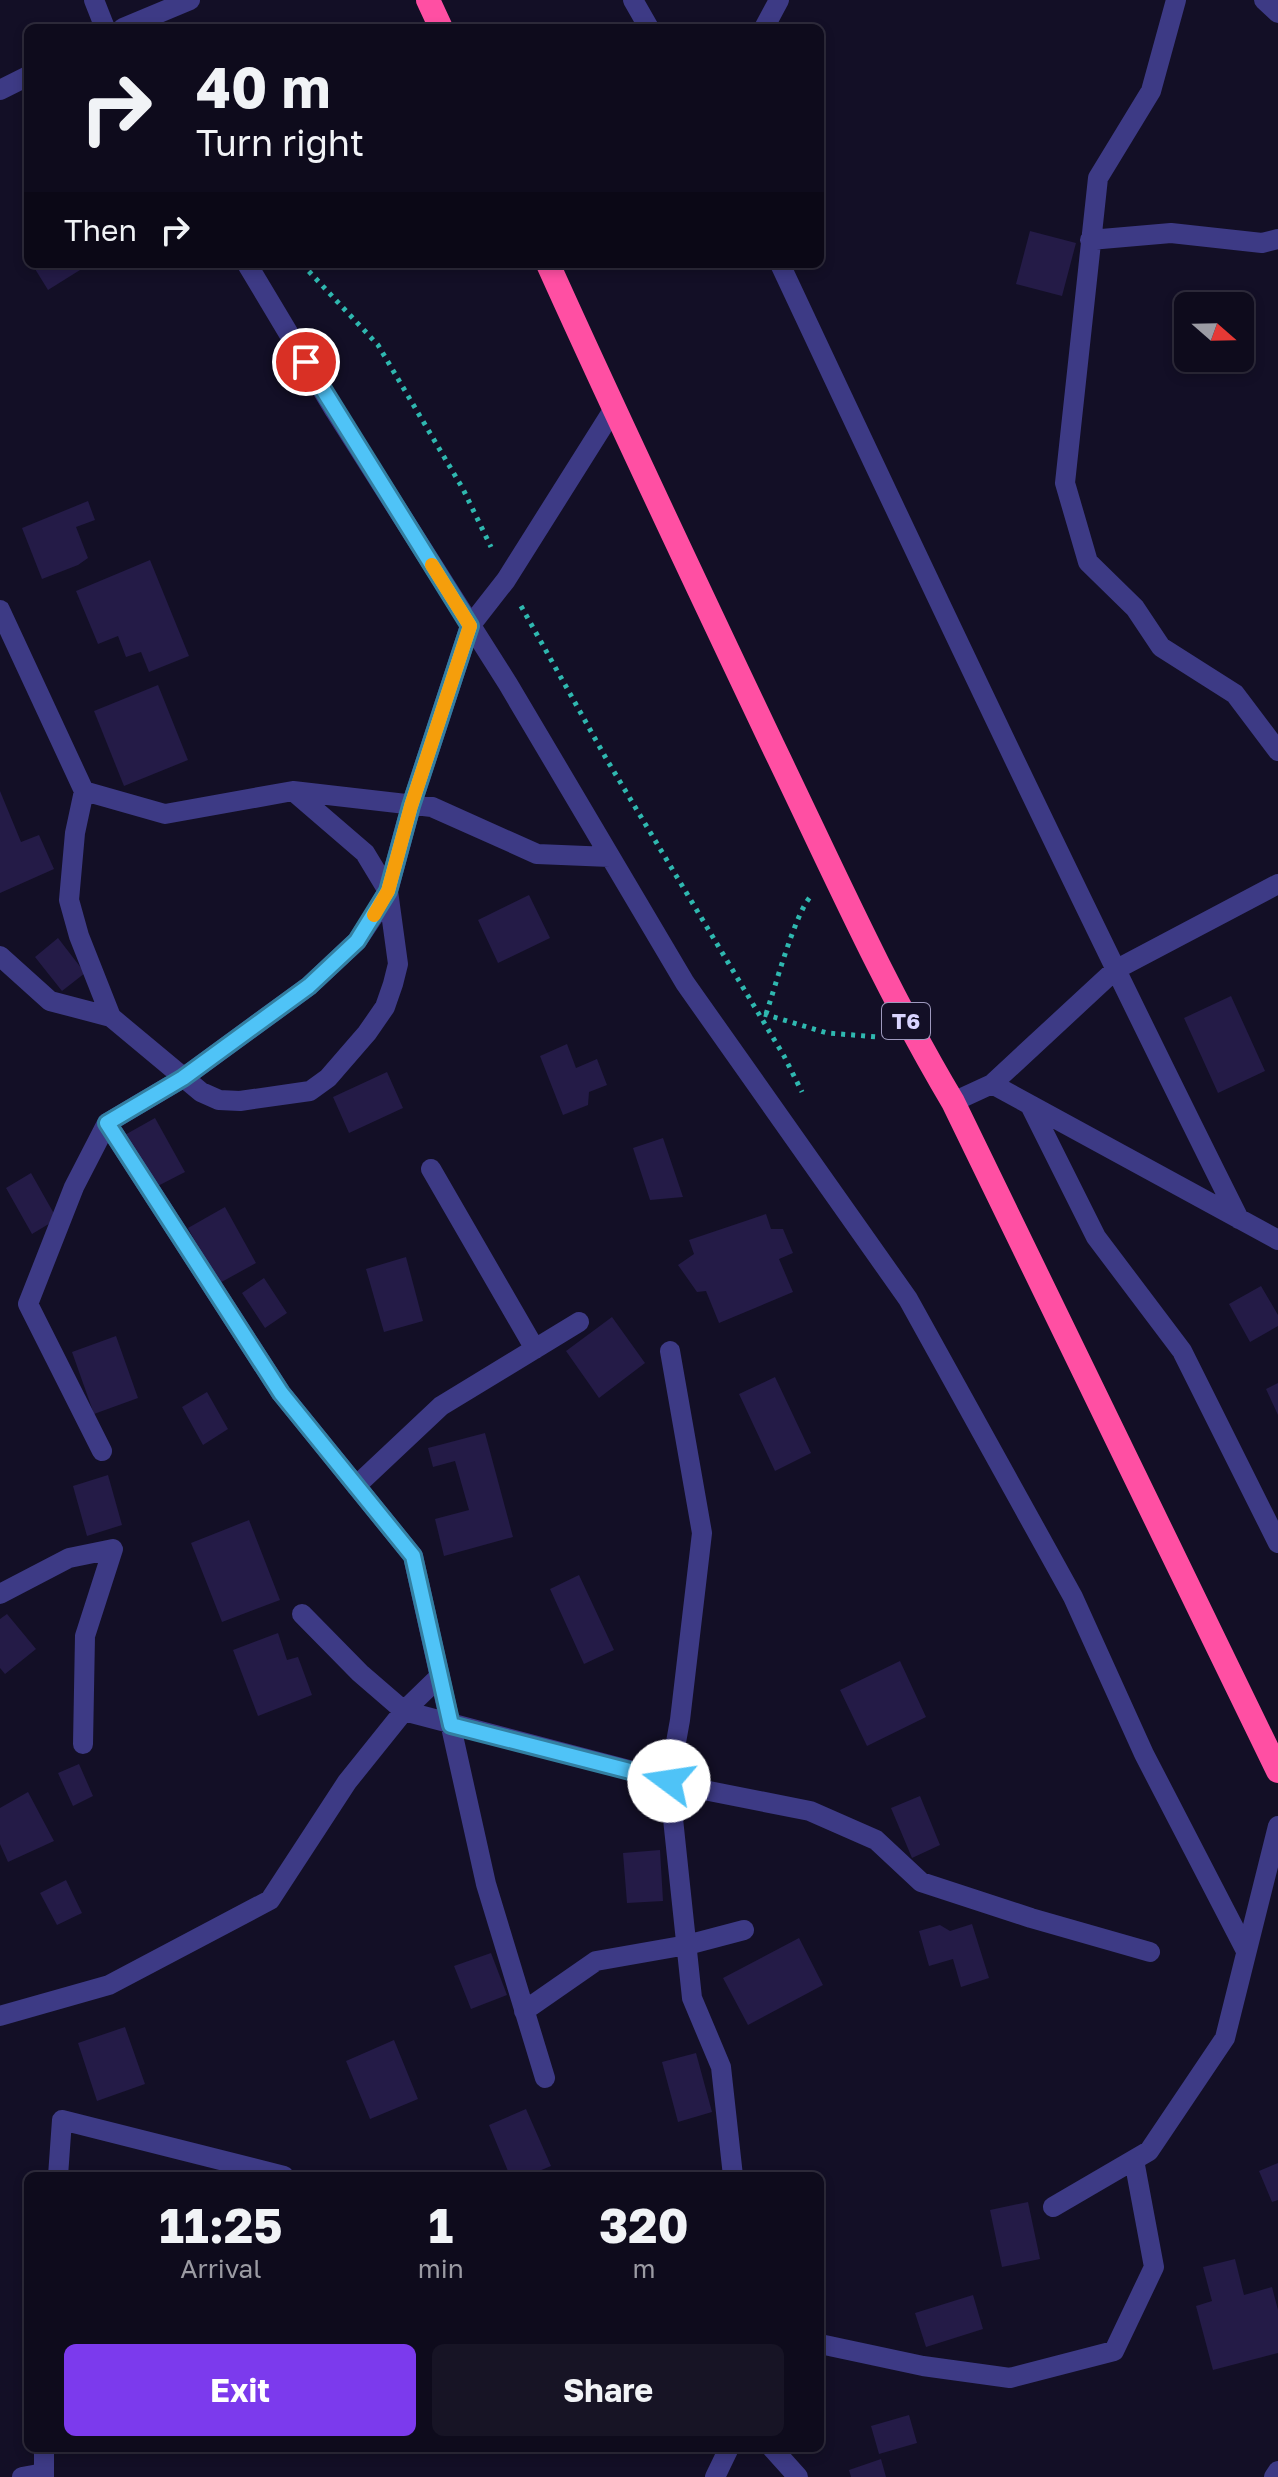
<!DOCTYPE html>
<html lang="en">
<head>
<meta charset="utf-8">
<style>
	:root { --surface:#0e0b1c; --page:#171425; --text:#f1f3f6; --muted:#9b9ba3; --line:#2e2b3b; --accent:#7c3aed }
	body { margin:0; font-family:"Golos Text",sans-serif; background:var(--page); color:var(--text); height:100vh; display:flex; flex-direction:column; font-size:30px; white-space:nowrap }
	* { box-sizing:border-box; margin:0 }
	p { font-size:26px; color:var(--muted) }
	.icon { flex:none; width:44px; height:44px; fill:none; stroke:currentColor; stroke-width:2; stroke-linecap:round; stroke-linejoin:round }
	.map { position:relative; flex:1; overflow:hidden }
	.panel { position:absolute; left:24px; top:2172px; width:800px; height:280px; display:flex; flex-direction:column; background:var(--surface); border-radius:12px; box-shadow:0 4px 12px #0003,0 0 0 2px var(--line) }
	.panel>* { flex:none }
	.guide { position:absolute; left:24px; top:24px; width:800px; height:244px; border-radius:12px; box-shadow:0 4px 12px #0003,0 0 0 2px var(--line); background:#0e0b1c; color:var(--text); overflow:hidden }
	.needle { width:52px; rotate:110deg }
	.tools { position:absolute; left:1174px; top:292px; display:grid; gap:16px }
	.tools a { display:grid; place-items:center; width:80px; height:80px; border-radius:12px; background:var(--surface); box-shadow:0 4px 12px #0003,0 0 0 2px var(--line); font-size:40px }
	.pin { position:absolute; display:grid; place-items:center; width:68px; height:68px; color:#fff; margin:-34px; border:4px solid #fff; border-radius:50%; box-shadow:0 2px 8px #0007 }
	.me { position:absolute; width:88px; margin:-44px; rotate:284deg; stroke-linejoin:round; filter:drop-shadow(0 0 6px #0008) }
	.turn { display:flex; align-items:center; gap:28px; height:168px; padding:0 40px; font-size:36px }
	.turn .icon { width:104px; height:104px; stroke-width:2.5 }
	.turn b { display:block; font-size:56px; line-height:68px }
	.then { display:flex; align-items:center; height:76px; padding:0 40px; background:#0003; gap:16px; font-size:30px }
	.eta { display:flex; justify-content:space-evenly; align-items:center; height:136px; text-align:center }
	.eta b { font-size:48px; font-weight:700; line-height:56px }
	.action { display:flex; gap:16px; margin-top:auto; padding:16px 40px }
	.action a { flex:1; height:92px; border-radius:12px; background:var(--accent); color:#fff; font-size:32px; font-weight:700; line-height:92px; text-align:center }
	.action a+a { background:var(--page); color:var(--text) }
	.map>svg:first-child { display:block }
	.building { fill:#241b47 }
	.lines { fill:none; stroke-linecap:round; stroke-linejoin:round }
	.path { stroke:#2fb8b0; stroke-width:5; stroke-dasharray:4 6; stroke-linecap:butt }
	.street { stroke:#3d3a85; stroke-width:20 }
	.highway { stroke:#ff4fa3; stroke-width:24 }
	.route-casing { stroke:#337fa1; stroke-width:20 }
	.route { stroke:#4fc3f7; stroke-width:14 }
	.slow { stroke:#f59e0b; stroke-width:14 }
	.labels { text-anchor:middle; stroke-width:8; stroke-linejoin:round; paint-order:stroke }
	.shield { fill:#130f26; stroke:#9e99be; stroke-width:2 }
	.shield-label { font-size:22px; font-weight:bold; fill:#d9d4ff }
</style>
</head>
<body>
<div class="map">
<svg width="1278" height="2477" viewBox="0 0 1278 2477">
	<rect width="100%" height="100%" fill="#130f26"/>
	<!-- building -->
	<path class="building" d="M1030,231L1076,243L1062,296L1016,284Z
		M32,264H77L80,270L48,290Z
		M88,501L95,520L76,527L88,558L78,565L42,579L22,528Z
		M150,560L189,656L149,672L141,652L126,657L118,636L98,644L76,591Z
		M158,685L188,760L124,786L94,711Z
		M0,791L21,842L39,835L54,869L0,893Z
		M529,895L550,938L498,963L478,920Z
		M58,938L85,973L62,991L35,957Z
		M1231,996L1265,1071L1218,1093L1184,1018Z
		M567,1044L576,1068L597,1059L607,1085L589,1092L588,1105L563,1115L540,1056Z
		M387,1072L403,1108L349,1133L333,1097Z
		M155,1118L185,1172L152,1189L123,1136Z
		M663,1138L683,1197L650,1200L633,1148Z
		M31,1173L57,1219L32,1234L6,1188Z
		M225,1207L256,1263L218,1284L188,1228Z
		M766,1214L771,1229H783L793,1253L779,1259L793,1292L719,1323L706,1291L697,1292L678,1265L694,1254L689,1240Z
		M406,1257L423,1321L384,1332L366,1269Z
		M264,1278L287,1313L265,1328L242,1293Z
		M1261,1286L1278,1315V1326L1250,1342L1229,1304Z
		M612,1317L645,1363L599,1398L566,1351Z
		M116,1336L138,1398L94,1414L72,1352Z
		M775,1377L811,1453L775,1471L739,1394Z
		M1278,1383V1415L1266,1389Z
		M207,1392L228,1429L203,1445L182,1407Z
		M485,1433L513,1537L444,1556L435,1519L469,1510L455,1461L433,1467L428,1448Z
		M108,1475L122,1525L87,1536L73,1486Z
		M249,1520L280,1600L222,1622L191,1543Z
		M579,1575L614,1650L584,1664L550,1589Z
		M7,1614L36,1649L5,1674L0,1668V1619Z
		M278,1633L287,1660L298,1657L312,1695L258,1716L233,1650Z
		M900,1661L926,1717L867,1746L840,1690Z
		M79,1764L93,1796L73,1806L58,1773Z
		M28,1792L54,1841L8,1862L0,1844V1808Z
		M920,1796L940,1845L912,1858L891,1808Z
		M660,1850L663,1901L627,1903L623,1853Z
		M66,1880L82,1913L57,1925L40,1893Z
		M972,1924L989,1978L961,1987L953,1959L929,1966L919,1931L940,1925L950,1931Z
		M799,1938L823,1985L748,2025L723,1978Z
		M491,1953L507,1995L471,2009L454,1966Z
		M125,2027L145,2084L97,2101L78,2043Z
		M394,2040L418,2099L370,2119L346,2061Z
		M696,2053L712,2112L678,2122L662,2062Z
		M526,2109L551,2166L527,2176H510L489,2125Z
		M1278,2163V2200L1272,2202L1259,2171Z
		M1028,2202L1040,2259L1002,2267L990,2210Z
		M1235,2259L1244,2295L1272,2287L1278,2310V2353L1213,2370L1196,2306L1212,2301L1203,2267Z
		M973,2295L983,2329L926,2347L915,2313Z
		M909,2415L917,2443L879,2454L871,2426Z
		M881,2459L886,2477H851L849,2470Z"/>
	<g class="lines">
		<!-- path -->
		<path class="path" d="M302,264L378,345L463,489L491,547
			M521,606L607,760L784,1056L802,1092
			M764,1014L827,1033L879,1037
			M766,1014C775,988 795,913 811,896"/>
		<!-- street -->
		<path class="street" d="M94,0L105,28
			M633,0L649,28
			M1176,0L1151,91L1098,178L1065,483L1088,562L1135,608L1161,647L1235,694L1278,751
			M1264,0L1278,13
			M123,28L190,0
			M764,28L779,0
			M0,90L28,76
			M1090,240L1171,233L1262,243L1278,239
			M247,264L335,411L508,684L685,983L908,1299L1073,1597L1144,1754L1246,1951
			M780,264C930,584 1081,903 1239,1219
			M0,610L84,791L165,814L293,791L432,807L537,854L610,857
			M84,791L75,833L69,900L79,936L111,1017L201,1092L219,1100L240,1101L310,1091L328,1078L367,1033L385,1007L393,984L398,964L388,891L365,853L293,791
			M0,956L50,1001L111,1017
			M992,1084L1115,970L1278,884
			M953,1102L992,1084L1278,1240
			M1030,1105L1096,1237L1182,1351L1278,1543
			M107,1123L281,1393L413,1556L486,1884L545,2078
			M431,1169L535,1349
			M670,1351L702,1533L680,1720L669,1781L692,1998L721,2067L733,2176
			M102,1451L28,1304L74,1187L107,1123L183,1078L309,986L357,941L373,917L388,891L411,806L470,626L506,580L613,410
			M356,1486L441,1406L579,1322
			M0,1594L69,1558L113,1549L85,1636L83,1744
			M302,1614L360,1673L404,1711L709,1791L810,1811L876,1840L921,1882L1031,1918L1150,1952
			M524,2011L596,1961L687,1945L744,1930
			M0,2016L109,1985L270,1900L347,1782L404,1711L440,1676
			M58,2176L62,2120L284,2176
			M1053,2207L1149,2151L1225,2038L1278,1826
			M820,2344L923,2366L1010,2378L1114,2351L1154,2267L1134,2160
			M44,2448V2477
			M772,2448L798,2477
			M22,2477L44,2473
			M715,2477L729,2448
			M1274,2477L1278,2471"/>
		<!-- highway -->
		<path class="highway" d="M428,0L441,28
			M548,264C621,426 697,586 773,746C831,866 885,988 953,1102L1278,1771"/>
	</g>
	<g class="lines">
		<!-- route casing -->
		<g class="route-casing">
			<path id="route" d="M306,362L470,626L411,806L388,891L357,941L309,986L183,1078L107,1123L281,1393L413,1556L451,1725L669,1781"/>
		</g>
		<!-- route -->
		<use href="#route" class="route"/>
		<!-- slow -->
		<path class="slow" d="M374,915L388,891L411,806L470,626L432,565"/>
	</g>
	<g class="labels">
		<!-- shield labels -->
		<rect class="shield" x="882" y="1003" width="48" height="36" rx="6"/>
		<g class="shield-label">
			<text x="906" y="1029">T6</text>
		</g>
	</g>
</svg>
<div class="tools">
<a><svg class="needle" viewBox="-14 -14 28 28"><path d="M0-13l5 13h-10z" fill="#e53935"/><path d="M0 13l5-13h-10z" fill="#9b9ba3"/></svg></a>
</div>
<div class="pin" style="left:306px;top:362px;background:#d93025"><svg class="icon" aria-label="arrive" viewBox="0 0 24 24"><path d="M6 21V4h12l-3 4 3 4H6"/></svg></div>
<svg class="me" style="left:669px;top:1781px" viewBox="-20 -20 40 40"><circle r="19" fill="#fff"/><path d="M0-13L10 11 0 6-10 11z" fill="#4fc3f7"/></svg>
<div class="guide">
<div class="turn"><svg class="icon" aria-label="right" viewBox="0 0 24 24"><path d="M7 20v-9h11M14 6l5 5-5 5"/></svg><div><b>40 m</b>Turn right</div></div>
<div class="then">Then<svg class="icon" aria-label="right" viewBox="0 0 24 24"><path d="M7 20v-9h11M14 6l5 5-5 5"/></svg></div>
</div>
<section class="panel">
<div class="eta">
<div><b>11:25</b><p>Arrival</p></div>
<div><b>1</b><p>min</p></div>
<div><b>320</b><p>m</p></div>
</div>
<div class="action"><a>Exit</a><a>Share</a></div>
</section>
</div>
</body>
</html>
